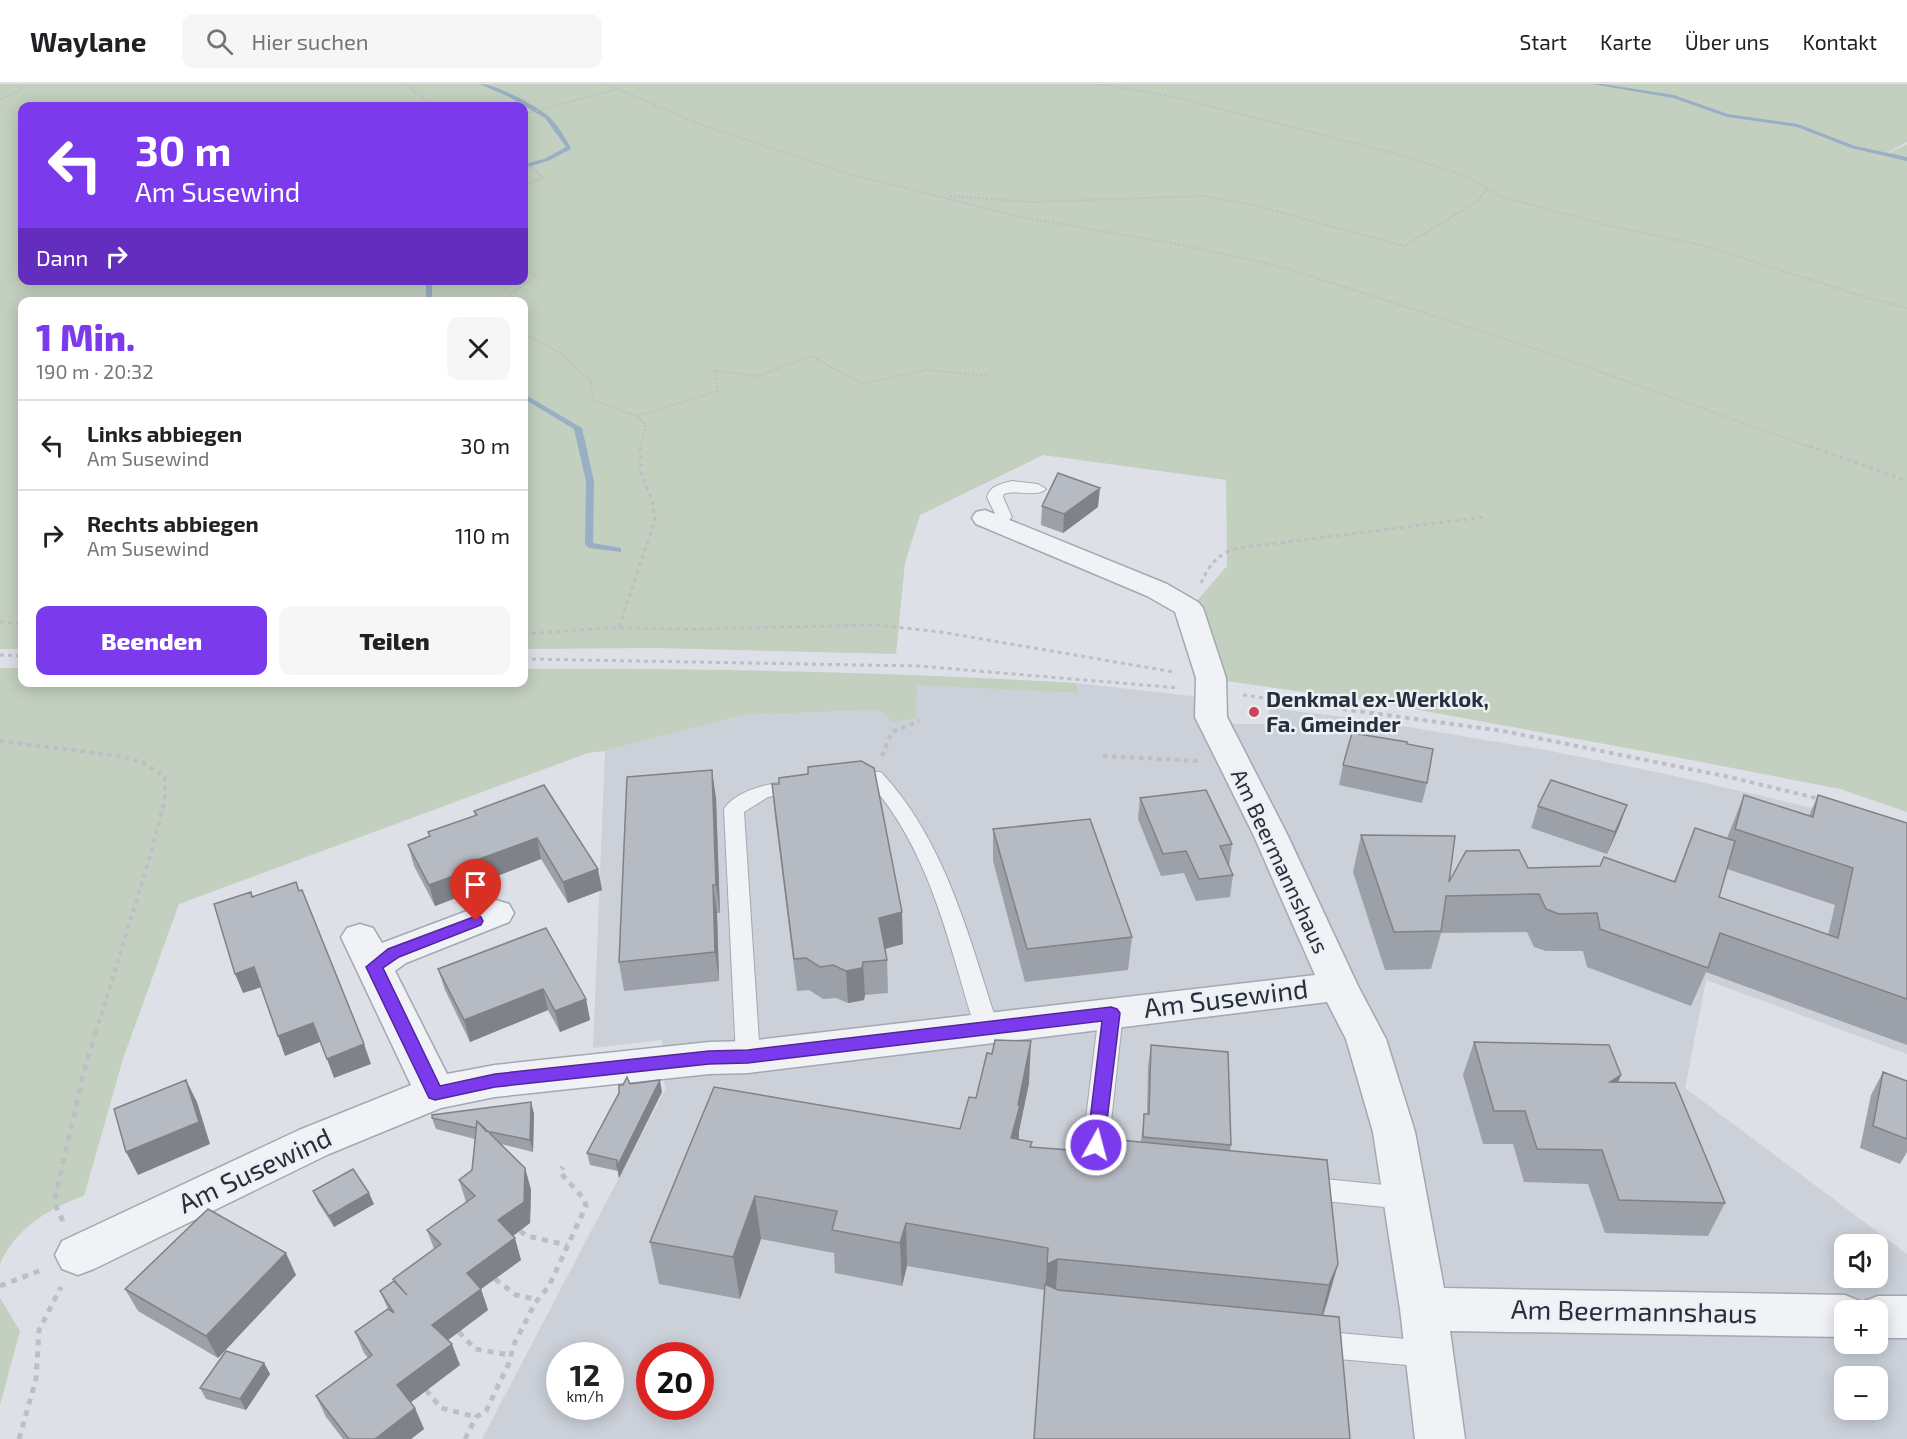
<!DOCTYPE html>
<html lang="de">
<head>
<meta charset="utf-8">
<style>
	:root { --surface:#fff; --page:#f6f6f6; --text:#202124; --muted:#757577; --line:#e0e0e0; --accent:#7c3aed }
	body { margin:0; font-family:"Exo 2",sans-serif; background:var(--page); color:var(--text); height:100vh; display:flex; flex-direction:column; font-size:22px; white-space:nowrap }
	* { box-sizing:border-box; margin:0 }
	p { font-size:20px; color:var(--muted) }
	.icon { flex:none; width:33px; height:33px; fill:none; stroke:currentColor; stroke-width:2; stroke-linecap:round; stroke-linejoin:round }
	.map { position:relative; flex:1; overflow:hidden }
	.drawer { position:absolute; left:18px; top:213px; width:510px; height:390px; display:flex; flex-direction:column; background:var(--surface); border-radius:12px; box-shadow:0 3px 15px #0003 }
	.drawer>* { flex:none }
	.guide { position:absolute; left:18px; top:18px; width:510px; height:183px; border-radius:12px; box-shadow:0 3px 15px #0003; background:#7c3aed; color:#fff; overflow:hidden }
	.controls { position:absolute; left:1834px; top:1150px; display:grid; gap:12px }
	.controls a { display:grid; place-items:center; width:54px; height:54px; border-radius:12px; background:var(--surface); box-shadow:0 3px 15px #0003; font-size:30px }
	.speed { position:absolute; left:546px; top:1258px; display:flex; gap:12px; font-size:30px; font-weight:700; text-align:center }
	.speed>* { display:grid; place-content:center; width:78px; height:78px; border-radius:50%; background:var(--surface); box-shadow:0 3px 15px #0003; line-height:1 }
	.speed small { font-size:15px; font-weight:400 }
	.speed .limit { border:9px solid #d22; background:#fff; color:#111 }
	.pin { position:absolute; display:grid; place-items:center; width:51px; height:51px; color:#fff; margin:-62px -26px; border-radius:50% 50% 50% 0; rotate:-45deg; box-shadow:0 0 6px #0007 }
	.pin .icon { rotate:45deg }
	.me { position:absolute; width:66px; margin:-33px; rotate:7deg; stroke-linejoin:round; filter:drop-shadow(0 0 4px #0008) }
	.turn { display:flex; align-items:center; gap:21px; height:126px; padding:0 18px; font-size:27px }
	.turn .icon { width:78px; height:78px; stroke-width:2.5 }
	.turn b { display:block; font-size:42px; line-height:51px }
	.then { display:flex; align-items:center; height:57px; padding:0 18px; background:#0003; gap:12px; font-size:22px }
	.round { display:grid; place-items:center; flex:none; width:63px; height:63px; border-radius:12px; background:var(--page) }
	.overview { display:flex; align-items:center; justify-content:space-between; height:102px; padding:0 18px }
	h1 { font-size:36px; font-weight:800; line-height:45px; color:var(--accent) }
	.cta { display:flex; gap:12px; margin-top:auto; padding:12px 18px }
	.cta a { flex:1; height:69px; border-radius:12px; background:var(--accent); color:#fff; font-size:24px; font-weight:800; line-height:69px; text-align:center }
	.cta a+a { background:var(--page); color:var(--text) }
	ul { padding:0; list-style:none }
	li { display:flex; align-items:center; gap:18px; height:90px; padding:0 18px; border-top:2px solid var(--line) }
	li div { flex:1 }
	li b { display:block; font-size:22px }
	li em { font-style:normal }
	header { display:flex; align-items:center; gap:36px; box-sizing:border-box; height:84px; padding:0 30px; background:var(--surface); border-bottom:2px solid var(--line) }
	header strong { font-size:28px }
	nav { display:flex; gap:33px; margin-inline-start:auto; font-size:21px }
	.search { width:420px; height:54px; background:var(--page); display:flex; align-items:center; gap:15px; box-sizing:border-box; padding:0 21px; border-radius:12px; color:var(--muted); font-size:22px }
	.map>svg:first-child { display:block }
	.built { fill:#cbd0d9; fill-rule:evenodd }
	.green { fill:#c3d0bf; fill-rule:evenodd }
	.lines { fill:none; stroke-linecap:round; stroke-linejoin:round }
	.stream { fill:#99afc6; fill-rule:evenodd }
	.lane-casing { stroke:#a3a8b1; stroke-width:2 }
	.street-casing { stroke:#a3a8b1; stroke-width:3 }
	.path-far3 { stroke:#bcbfc5; stroke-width:2; stroke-dasharray:2 2; stroke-linecap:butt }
	.path-far2 { stroke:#bcbfc5; stroke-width:3; stroke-dasharray:4 4; stroke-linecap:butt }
	.path-far1 { stroke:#bcbfc5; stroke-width:4; stroke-dasharray:4.5 4.5; stroke-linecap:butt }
	.path { stroke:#bcbfc5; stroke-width:5; stroke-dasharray:6 6; stroke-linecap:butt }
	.lane { fill:#f0f2f5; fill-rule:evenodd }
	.street { fill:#f0f2f5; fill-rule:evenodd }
	.wall { fill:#9ca0a8; fill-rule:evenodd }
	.shaded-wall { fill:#7f8288 }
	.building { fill:#b5bac3; stroke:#7f8288; stroke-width:1.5 }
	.route { fill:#7c3aed; stroke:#51269a; stroke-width:1.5 }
	.poi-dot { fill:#ca4457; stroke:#ecf0f5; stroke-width:2 }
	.labels { text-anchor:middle; stroke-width:5; stroke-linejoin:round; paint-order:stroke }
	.poi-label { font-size:22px; font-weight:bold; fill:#272f3d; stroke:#ecf0f5; text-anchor:start }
	.street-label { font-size:22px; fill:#272f3d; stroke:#ecf0f5 }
	.near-street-label { font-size:27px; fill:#272f3d; stroke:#ecf0f5 }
</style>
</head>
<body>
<header>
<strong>Waylane</strong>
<div class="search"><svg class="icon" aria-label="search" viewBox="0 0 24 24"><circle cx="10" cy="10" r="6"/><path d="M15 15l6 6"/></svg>Hier suchen</div>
<nav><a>Start</a><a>Karte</a><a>Über uns</a><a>Kontakt</a></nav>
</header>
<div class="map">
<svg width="1907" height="1355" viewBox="0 0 1907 1355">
	<rect width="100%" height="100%" fill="#dde1e7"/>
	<!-- built -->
	<path class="built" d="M1076,599L1219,615L1233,640H1267L1269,624L1360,635L1540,665L1661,689L1771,714L1825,727L1907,753V970L1706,896L1685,1004L1907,1170V1355H482L665,1006L662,956L593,964L605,667L742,631L878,626L893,639L916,634V600L1078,609ZM1845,1161H1878V1194H1845ZM1845,1227H1878V1260H1845ZM560,1272H610V1323H560ZM650,1272H700V1323H650ZM1845,1293H1878V1326H1845Z"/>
	<!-- green -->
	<path class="green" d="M0,0H1907V58L1875,76L1907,60V728L1840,705L1670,672L1376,618L1226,597L1195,519L1227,482L1226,396L1043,371L920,431L905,479L896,570L656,564L524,565V218H22V565H0ZM22,22H524V196H22Z
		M0,584H22V598H524V585C708,584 892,588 1076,599L1079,609L917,601L916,634L893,639L878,626L742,631L605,667L588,669L179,820L123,975L84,1112C49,1124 15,1145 0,1180Z
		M0,1214L20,1247L0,1321Z"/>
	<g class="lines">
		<!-- stream -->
		<path class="stream" d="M480,0C496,0 534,21 547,31C554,36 569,58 571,65L548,77L524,84V80L544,75L566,63L545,34L509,13Z
			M1592,0H1603L1674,11L1728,30L1798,40L1855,62L1907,73V77L1851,64L1797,43L1727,33L1673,14Z
			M426,196H432V218H426Z
			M524,310L582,344L594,397L593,459L621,464V468L589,464L585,461L586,397L574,345L524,315Z"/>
		<!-- lane casing -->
		<g class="lane-casing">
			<path id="lane" d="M1012,397L1038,400L1046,405C1036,414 1017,405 1004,410L1003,413L1012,433L1003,442H991L989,439L996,432L987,413C991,401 1001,400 1012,397Z
				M851,686L881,688C947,759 969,855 999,945L995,951L987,954L979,951L975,945C949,860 930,766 869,698L844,696L841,692L844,688Z
				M798,695L805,697L808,701L805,705L768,713L744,728L760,973L756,980L748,982L740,980L736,973L724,725C737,704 775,699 798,695Z
				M1111,920L1119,923L1123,929L1107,1074L1113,1076L1117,1084L1113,1092L1104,1095L1084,1091L1080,1083L1099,929L1103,923Z
				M1304,1093L1405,1103L1414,1106L1418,1114L1414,1122L1405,1125L1304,1115L1295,1112L1291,1104L1295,1096Z
				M1316,1247L1429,1257L1439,1261L1443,1270L1439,1279L1429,1283L1316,1273L1306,1269L1302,1260L1306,1251Z"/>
		</g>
		<!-- street casing -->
		<g class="street-casing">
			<path id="street" d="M985,426L1167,500L1198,518L1203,524L1226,594L1227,633L1287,750L1358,902L1386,955L1415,1048L1444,1204L1845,1211L1862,1218L1878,1212H1907V1254H1878V1227H1845V1253L1450,1247L1465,1355H1415L1400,1225L1373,1048L1346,955L1327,918L748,989L709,990L495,1013L441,1024L329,1070L94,1185L78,1191L62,1185L55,1171L62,1157L299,1046L411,1001L341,853L347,844L360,840L373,844L382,859L496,816L509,820L514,829L509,838L406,879L395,887L447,990L495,981L709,958L748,957L1315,891L1253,750L1195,633L1196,594L1175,528L1147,512L976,440L972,434L976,428Z"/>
		</g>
		<!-- path-far3 -->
		<path class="path-far3" d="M407,0L415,9L437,22
			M606,0L702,41L849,90L1025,134L1183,161L1286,184L1548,269L1813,364
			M1097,0L1170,12L1393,69L1464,91L1503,113L1610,142L1702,161L1865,213L1907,224
			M0,15L19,8L22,0
			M524,30L618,5
			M524,78L544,94L524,101
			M950,112L1032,118L1205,112L1253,121L1404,162L1478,117L1488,104
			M508,218L509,211L536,192L524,187
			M524,250L560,269L590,296L593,314L597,318L637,332L646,341L640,364
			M637,332L718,307L714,287L758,292L811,272L863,300L926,286L989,292"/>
		<!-- path-far2 -->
		<path class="path-far2" d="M1809,362L1907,397
			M1201,499C1210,480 1217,470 1238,464L1485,433
			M0,538L22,540
			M619,543L655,436L652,416L641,388L640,362
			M524,550L607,544L695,545L875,541L941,548L1174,588
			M0,571L22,572
			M524,575L919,582L1179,604
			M1243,611L1309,620"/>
		<!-- path-far1 -->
		<path class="path-far1" d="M1298,619L1503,647L1729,693L1820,715
			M0,657L119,672L142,678L165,693V716L150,772L97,945
			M882,672L892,648L919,637
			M1103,672L1198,677"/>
		<!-- path -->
		<path class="path" d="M63,1137L54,1118L84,987L97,943
			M520,1147L527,1152L567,1161
			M495,1195L516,1211L539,1216
			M0,1202L44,1185
			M459,1248L475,1265L510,1271
			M426,1306L441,1324L476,1333
			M19,1355L36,1295L39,1246L61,1203
			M465,1355L476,1333L486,1327L509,1279L514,1260L535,1219L549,1202L586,1122L584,1115L560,1088L563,1083"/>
		<!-- lane -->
		<use href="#lane" class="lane"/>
		<!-- street -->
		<use href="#street" class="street"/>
	</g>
	<!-- wall -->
	<path class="wall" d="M1042,422L1098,423L1063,449L1041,441Z
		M1407,660L1427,699L1422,719L1339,701L1343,681Z
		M772,700H779L903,860L885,865L887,876L888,909L865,911L864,916L848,919L836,914L823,915L809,906L797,907L775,732Z
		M544,701L598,785L602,806L568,819L541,775L484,797L485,803L435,822L414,782L408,761L429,753L428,748L475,732L474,727Z
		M1744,711L1809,732L1818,711L1907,739V961L1706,888L1691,922L1587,883L1583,867H1546L1534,863L1527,848L1441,849L1431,885L1385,886L1353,788L1361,751L1449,798L1528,784L1674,797L1695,744L1727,754ZM1727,785L1835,821L1828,851L1719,813Z
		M716,714L720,829H717L719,897L624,907L619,878Z
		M1140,714L1232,760L1229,782L1233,791L1230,813L1196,817L1184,789L1161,792L1138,735Z
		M1627,721L1619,743L1607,770L1531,744L1538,722Z
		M993,745L1132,853L1128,886L1025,898L993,777Z
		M438,885L586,915L590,936L560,948L548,926L470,958L445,906Z
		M1474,958L1621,991L1618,998L1725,1119L1708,1152L1605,1149L1588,1100L1524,1098L1513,1060H1483L1463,991Z
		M1151,961L1231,1061L1230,1066L1338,1180L1326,1222L1323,1232L1045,1206L907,1182L902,1202L835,1189L834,1169L761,1155L740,1215L659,1200L650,1158L714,1003L960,1045L976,1014L1029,999L1019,1047V1055L1032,1058L1031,1063L1109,1069L1110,1055L1141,1058L1144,1030H1147L1148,983Z
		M1883,988L1907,997V1068L1900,1080L1860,1064L1871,1011Z
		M630,1000L662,1008L619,1094L618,1087L590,1081L587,1069Z
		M531,1018L534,1030L533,1068L501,1060L525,1084L531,1106L530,1139L513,1152L521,1176L481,1205L488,1226L448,1256L460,1281L411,1318L424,1345L411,1355H343L326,1333L316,1312L368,1274L364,1269L355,1248L388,1225L380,1207L394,1197L393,1195L434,1165L427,1146L466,1118L459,1096L472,1086L475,1055L436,1045L432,1034Z
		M313,1107L374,1120L334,1143L318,1118Z
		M296,1191L218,1274L138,1227L125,1205Z
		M264,1279L270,1290L246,1326L206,1315L200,1304Z"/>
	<!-- shaded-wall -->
	<path class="shaded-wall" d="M1100,404L1098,423L1063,449L1064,430Z
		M712,686L716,714L720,829L716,801Z
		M1627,721L1619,743L1607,770L1615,748Z
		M537,754L541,775L484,797L485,803L435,822L429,801L477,776Z
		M598,785L602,806L568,819L563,798Z
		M713,801L717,829L719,897L715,868Z
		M902,828L903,860L880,866L879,834Z
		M863,878L865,911L864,916L848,919L846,887Z
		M254,883L262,903L243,909L235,890Z
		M543,905L548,926L470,958L464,936Z
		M586,915L590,936L560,948L555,927Z
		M313,939L320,958L285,972L278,952Z
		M1031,957L1029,999L1019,1047V1064L1011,1054Z
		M364,960L371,980L334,994L327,975Z
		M1621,991L1607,1024L1610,998Z
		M186,996L197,1018L210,1060L138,1091L126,1068Z
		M660,996L662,1008L619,1094L617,1083Z
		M531,1018L534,1030L533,1068L530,1056Z
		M525,1084L531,1106L530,1139L505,1158L498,1136Z
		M369,1109L374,1120L334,1143L329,1132Z
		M755,1112L761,1155L740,1215L733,1173Z
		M906,1139L907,1182L902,1202L900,1159Z
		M515,1154L521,1176L481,1205L488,1226L440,1262L432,1241L467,1189Z
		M286,1169L296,1191L218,1274L206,1252Z
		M1058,1175L1055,1218L1044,1222L1047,1180Z
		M1338,1180L1326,1222L1318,1244L1329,1201Z
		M452,1260L460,1281L406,1322L397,1301Z
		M264,1279L270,1290L246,1326L240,1315Z
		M415,1324L424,1345L411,1355H375Z"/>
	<!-- building -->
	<path class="building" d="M1058,389L1100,404L1064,430L1042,422Z
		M1352,649L1407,658V660L1433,665L1427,699L1343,681Z
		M861,677L874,684L902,828L879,834L887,876L863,878L862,884L846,887L833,881L820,883L806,874L794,875L772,700H779V694L808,690V683Z
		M712,686L716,801H713L715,868L619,878L627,693Z
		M1551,696L1627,721L1615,748L1538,722Z
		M544,701L598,785L563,798L537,754L477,776L480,782L429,801L408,761L430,752L428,748L477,731L474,727Z
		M1206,706L1232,760L1220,762L1233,791L1199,795L1186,767L1163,770L1140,714Z
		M1744,711L1813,733L1818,711L1907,739V915L1720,849L1708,884L1600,845L1597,829L1559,830L1546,825L1539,810L1446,812L1441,847L1394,848L1361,751L1455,752L1449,798L1466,767L1519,766L1528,784L1600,782L1604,773L1675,798L1695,744L1735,757L1719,813L1838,854L1853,784L1735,745Z
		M1090,735L1132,853L1027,865L993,745Z
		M296,798L299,807L302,806L364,960L327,975L313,939L278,952L254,883L235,890L214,820L251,808L252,813Z
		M546,844L586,915L555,927L543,905L464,936L438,885Z
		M995,956L1031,957L1018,1021H1020L1011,1054L1032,1058L1030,1063L1110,1069V1055L1327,1076L1338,1180L1329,1201L1058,1175L1047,1180L1048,1164L906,1139L900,1159L832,1146L837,1127L755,1112L733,1173L650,1158L714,1003L960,1045L969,1013L976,1014L987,969L992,970Z
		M1474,958L1609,961L1621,991L1610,998L1675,999L1725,1119L1619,1116L1602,1066L1537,1065L1525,1027H1494Z
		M1151,961L1228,968L1231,1061L1143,1053L1144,1030H1149Z
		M1883,988L1907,997V1055L1873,1042Z
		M627,993L630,1000L660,996L617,1083V1076L587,1069L619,1009V1001H623Z
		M186,996L199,1038L126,1068L114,1025Z
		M531,1018L530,1056L486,1047L477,1037L476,1044L432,1034V1031Z
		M477,1037L525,1084L524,1118L498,1136L515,1154L467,1189L481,1205L432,1241L452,1260L397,1301L415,1324L375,1355H349L316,1312L372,1271L355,1248L388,1225L394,1229L380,1207L394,1197L407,1211L393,1195L441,1160L427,1146L475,1112L459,1096L472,1086Z
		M353,1085L369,1109L329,1132L313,1107Z
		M208,1125L286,1169L206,1252L125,1205Z
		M1045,1200L1058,1206L1339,1233L1350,1355H1034Z
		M226,1267L264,1279L240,1315L200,1304Z"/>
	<!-- route -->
	<path class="route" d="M476,832L481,833L483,837L481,841L399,873L383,884L440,1002L495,990L709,967L748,966L1111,923L1117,925L1120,929L1104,1061L1102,1066L1096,1068L1089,1066L1087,1061L1102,937L748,979L709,980L495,1003L435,1016L429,1014L366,883L388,865Z"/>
	<!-- markers -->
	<circle class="poi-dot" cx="1254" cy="628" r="6"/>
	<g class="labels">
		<!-- poi labels -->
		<g class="poi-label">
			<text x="1266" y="623">Denkmal ex-Werklok,<tspan x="1266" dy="25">Fa. Gmeinder</tspan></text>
		</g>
		<!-- street labels -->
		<g class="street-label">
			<text transform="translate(1280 777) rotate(65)" y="8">Am Beermannshaus</text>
		</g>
		<!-- near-street labels -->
		<g class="near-street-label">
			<text transform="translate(1226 915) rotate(-7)" y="9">Am Susewind</text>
			<text transform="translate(255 1087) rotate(-25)" y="9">Am Susewind</text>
			<text transform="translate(1634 1228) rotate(1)" y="9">Am Beermannshaus</text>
		</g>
	</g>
</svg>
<div class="controls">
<a><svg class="icon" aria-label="sound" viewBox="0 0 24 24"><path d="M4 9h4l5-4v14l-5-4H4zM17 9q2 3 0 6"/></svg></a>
<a>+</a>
<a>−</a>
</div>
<div class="speed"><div>12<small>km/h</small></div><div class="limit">20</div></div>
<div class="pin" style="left:476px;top:837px;background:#d93025"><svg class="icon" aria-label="arrive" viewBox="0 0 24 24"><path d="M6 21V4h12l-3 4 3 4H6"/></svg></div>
<svg class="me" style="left:1096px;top:1061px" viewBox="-20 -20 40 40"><circle r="17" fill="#7c3aed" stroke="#fff" stroke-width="3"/><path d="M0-11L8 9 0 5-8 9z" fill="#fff"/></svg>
<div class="guide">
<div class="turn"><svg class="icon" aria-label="left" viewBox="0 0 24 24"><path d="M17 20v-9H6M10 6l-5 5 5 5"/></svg><div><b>30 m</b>Am Susewind</div></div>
<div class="then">Dann<svg class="icon" aria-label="right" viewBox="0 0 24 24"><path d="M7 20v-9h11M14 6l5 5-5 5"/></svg></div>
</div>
<section class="drawer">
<div class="overview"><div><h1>1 Min.</h1><p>190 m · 20:32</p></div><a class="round"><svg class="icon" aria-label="close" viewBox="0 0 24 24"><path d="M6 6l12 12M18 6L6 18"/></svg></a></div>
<ul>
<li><svg class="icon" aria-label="left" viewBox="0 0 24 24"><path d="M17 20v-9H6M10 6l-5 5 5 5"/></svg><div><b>Links abbiegen</b><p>Am Susewind</p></div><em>30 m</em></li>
<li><svg class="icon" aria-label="right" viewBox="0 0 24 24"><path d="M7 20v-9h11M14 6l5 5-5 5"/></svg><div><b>Rechts abbiegen</b><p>Am Susewind</p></div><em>110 m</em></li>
</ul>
<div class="cta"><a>Beenden</a><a>Teilen</a></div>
</section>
</div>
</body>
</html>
